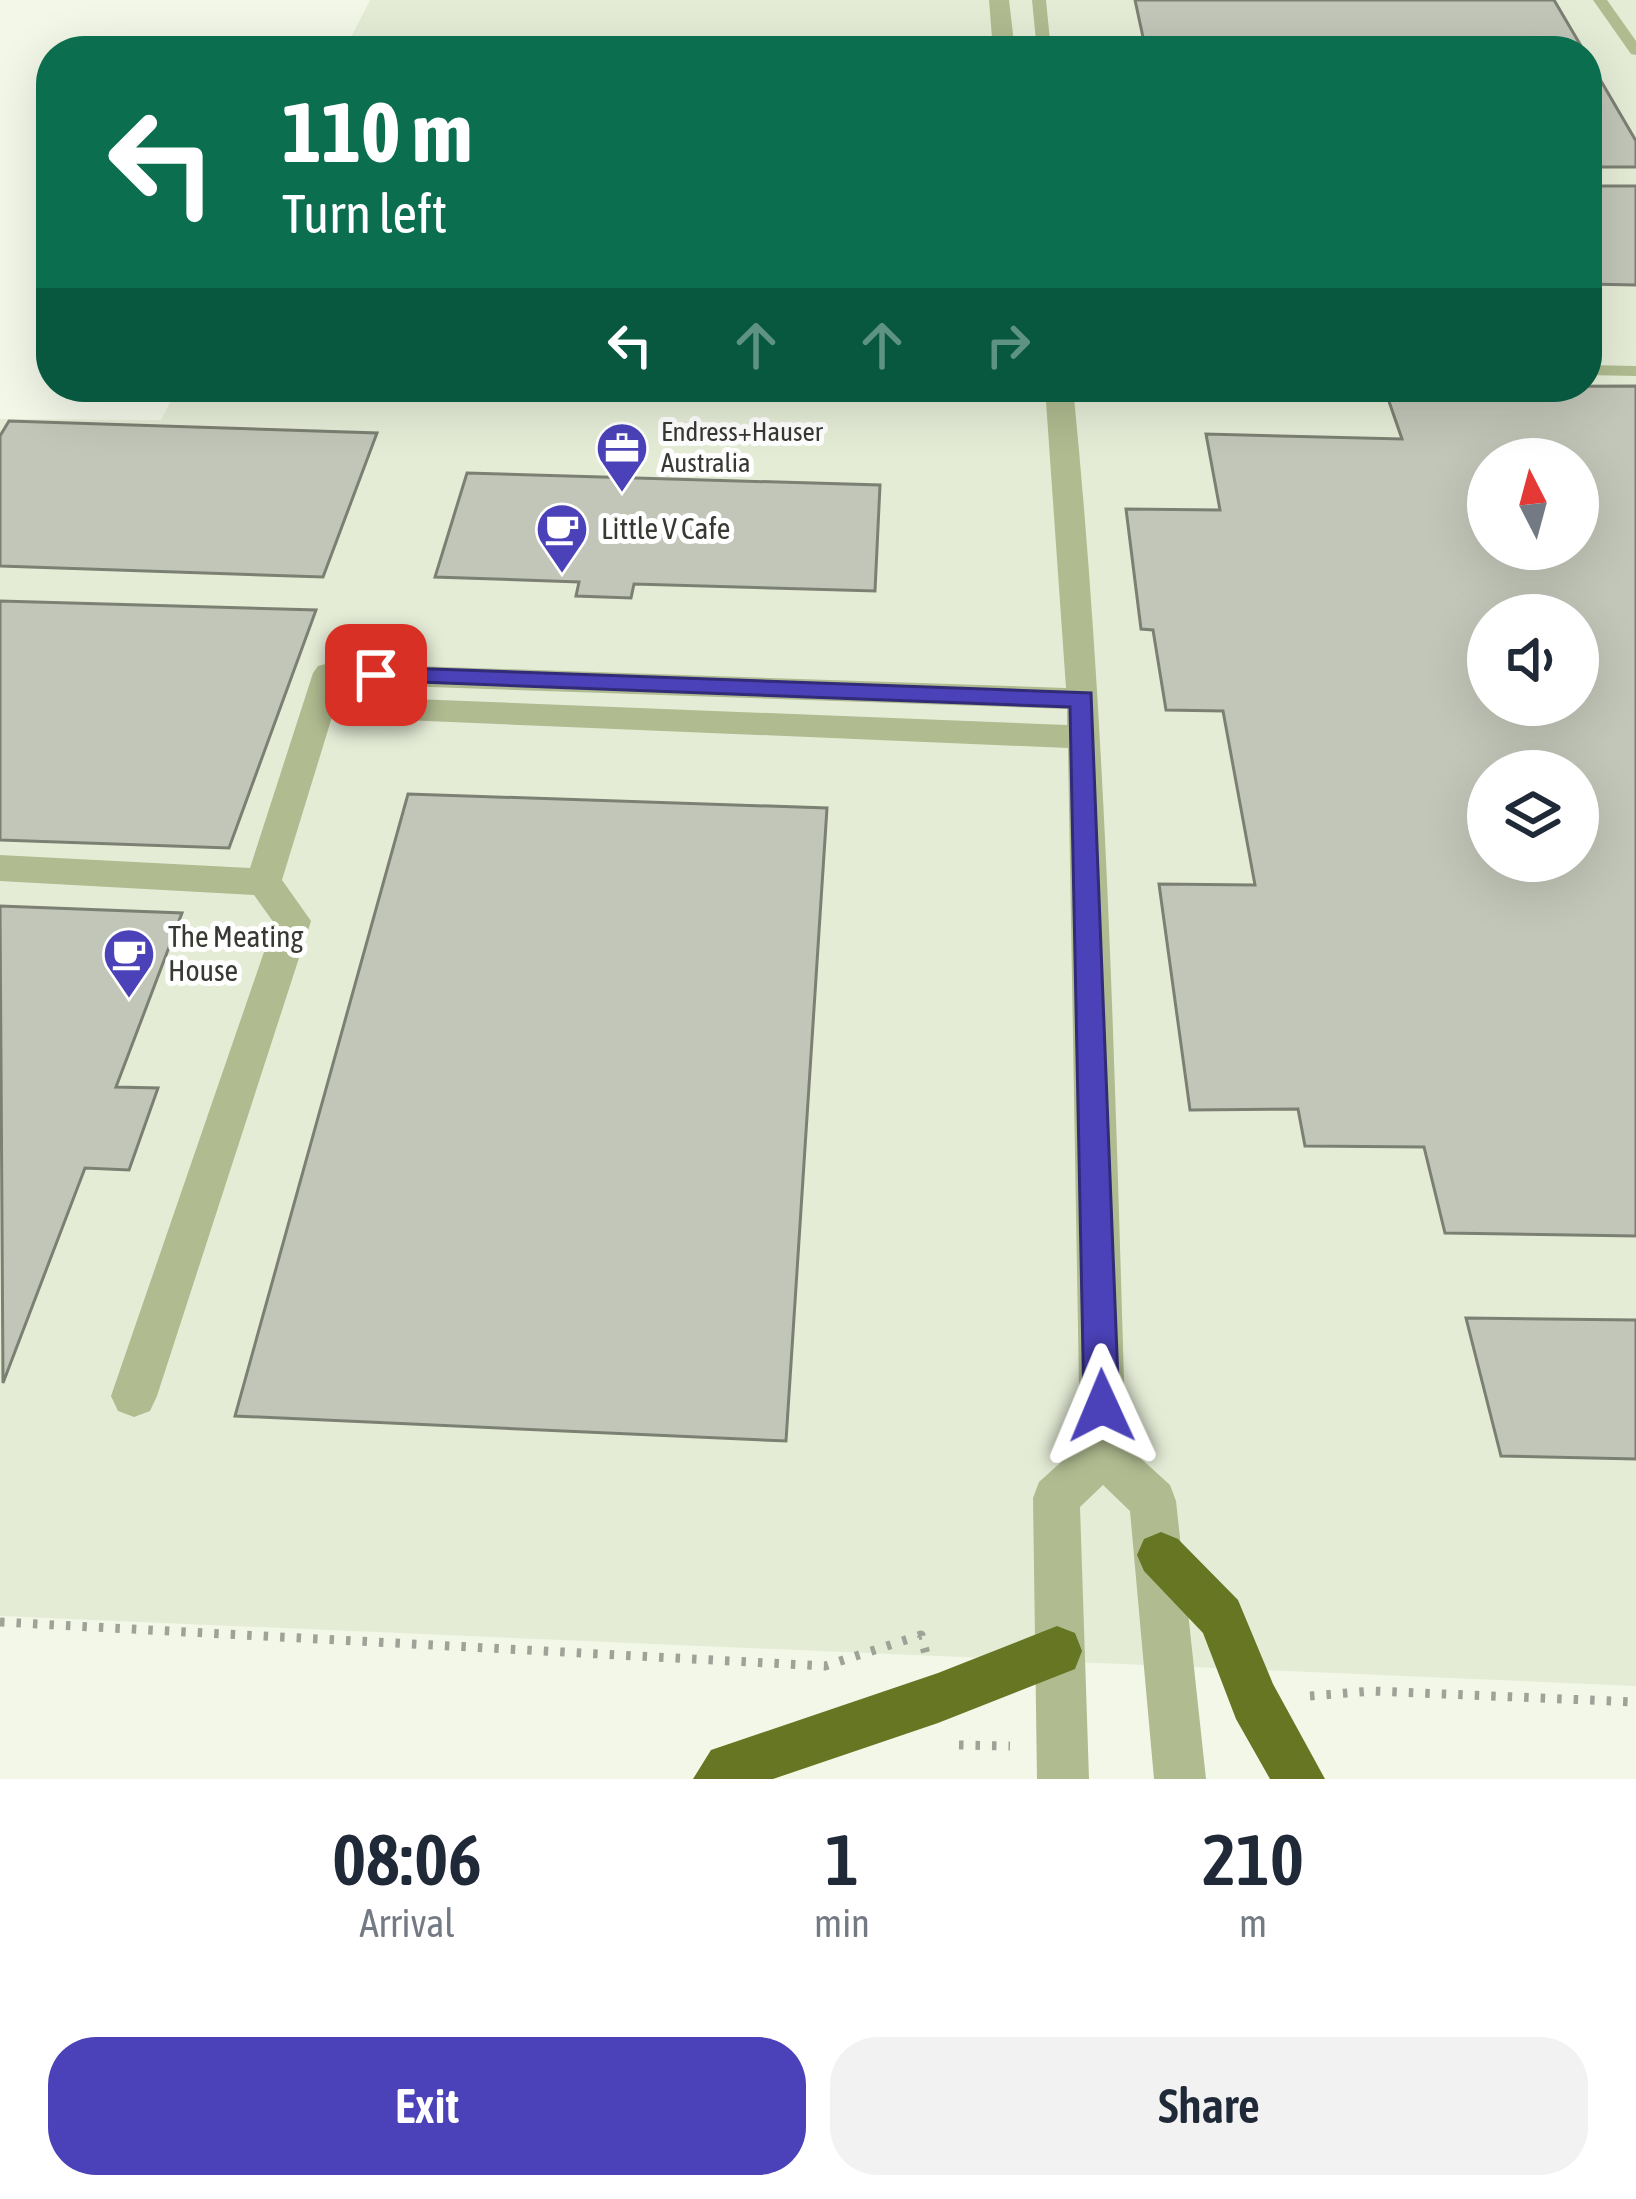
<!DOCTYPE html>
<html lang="en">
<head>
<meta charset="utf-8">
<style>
	:root { --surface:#fff; --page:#f2f2f3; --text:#1f2937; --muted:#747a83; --accent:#4b42b9 }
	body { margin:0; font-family:"Asap Condensed",sans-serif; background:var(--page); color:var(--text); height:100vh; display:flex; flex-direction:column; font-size:45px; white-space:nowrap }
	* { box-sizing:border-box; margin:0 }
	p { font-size:39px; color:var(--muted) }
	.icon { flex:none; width:66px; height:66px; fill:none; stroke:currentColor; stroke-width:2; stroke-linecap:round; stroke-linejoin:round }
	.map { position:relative; height:1779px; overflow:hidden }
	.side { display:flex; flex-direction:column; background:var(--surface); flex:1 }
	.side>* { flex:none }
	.banner { position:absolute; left:36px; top:36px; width:1566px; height:366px; border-radius:48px; box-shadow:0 12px 48px #0002; background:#0b6e4f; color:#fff; overflow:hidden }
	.needle { width:78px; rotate:354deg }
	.controls { position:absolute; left:1467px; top:438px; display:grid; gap:24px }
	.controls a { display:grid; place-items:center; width:132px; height:132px; border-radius:50%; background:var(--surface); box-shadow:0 12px 48px #0002; font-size:60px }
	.pin { position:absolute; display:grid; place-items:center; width:102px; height:102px; color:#fff; margin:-51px; border-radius:24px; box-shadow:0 6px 18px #0006 }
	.me { position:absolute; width:132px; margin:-66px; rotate:359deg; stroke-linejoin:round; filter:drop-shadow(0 0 9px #0008) }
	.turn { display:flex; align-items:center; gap:42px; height:252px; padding:0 48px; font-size:54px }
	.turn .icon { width:156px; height:156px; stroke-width:2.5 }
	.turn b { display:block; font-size:84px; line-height:102px }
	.lanes { display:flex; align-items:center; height:114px; padding:0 48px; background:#0003; justify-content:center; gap:60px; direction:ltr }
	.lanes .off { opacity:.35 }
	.eta { display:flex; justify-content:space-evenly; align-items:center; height:204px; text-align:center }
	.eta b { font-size:72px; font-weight:600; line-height:84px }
	.cta { display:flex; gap:24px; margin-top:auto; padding:24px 48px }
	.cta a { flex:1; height:138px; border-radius:48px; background:var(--accent); color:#fff; font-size:48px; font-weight:600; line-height:138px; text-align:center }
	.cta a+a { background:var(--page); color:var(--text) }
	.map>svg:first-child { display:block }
	.built { fill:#e5ecd6; fill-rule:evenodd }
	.building { fill:#c2c6b8; stroke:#7c8073; stroke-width:3; fill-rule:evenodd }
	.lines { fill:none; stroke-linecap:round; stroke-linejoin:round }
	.path { stroke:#9fa297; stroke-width:9; stroke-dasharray:4.5 12; stroke-linecap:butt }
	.lane { fill:#b0bb90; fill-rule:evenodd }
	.street { fill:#b0bb90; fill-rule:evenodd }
	.highway { fill:#667623; fill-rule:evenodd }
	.route { fill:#4b42b9; stroke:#312b78; stroke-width:3 }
	.labels { text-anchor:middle; stroke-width:10; stroke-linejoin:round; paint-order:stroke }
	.far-poi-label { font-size:27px; fill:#373933; stroke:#fff; text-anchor:start }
	.poi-label { font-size:30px; fill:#373933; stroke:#fff; text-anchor:start }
</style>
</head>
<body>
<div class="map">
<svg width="1636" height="1779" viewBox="0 0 1636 1779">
	<rect width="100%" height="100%" fill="#f3f7e8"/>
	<!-- built -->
	<path class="built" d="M370,0H1636V1686L0,1616V419L161,420L178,387H1587V51H344ZM1488,459H1578V549H1488ZM1488,615H1578V705H1488ZM1488,771H1578V861H1488Z"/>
	<!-- building -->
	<path class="building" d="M1135,0H1554L1584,51H1146Z
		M1587,57L1636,141V167H1587Z
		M1587,186H1636V285L1587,284Z
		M1636,386V1236L1445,1233L1424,1147L1305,1146L1298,1109L1190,1110L1159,884L1255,885L1223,711L1166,710L1153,630L1141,629L1126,509L1220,510L1206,434L1402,439L1384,387ZM1488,459H1578V549H1488ZM1488,615H1578V705H1488ZM1488,771H1578V861H1488Z
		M9,421L377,433L323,577L0,566V436Z
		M467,473L880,485L875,591L634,584L631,598L576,596L579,582L435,577Z
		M0,601L316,610L229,848L0,840Z
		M408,794L827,808L786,1441L235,1416Z
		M0,906L182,913L116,1087L158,1088L129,1170L85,1168L3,1383Z
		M1466,1318L1636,1320V1459L1501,1456Z"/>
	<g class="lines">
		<!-- path -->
		<path class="path" d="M0,1622L825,1666L921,1635L926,1654
			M1310,1696L1372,1691L1636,1702
			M959,1745L1010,1746"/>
		<!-- lane -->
		<path class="lane" d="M1032,0H1046L1051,51H1037Z
			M1593,0H1607L1636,41V55L1631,54Z
			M1587,365L1636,366V376L1587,375Z"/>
		<!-- street -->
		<path class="street" d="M989,0H1009L1015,51H993Z
			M1045,387H1073C1108,739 1115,1092 1126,1445L1170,1485L1176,1501L1206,1779H1154L1130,1511L1103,1485L1080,1507L1089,1779H1037L1033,1498L1039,1482L1080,1445L1068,748L332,717L282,880L311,921L157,1396L150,1411L134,1417L118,1411L111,1396L274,923L254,895L0,881V855L250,868L313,673L318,666L329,663L1066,688ZM342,684L1067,709V725L338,696Z"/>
		<!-- highway -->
		<path class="highway" d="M1161,1532L1178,1539L1238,1600L1273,1684L1325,1779H1270L1236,1719L1203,1633L1144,1571L1137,1555L1144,1539Z
			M1057,1626L1075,1633L1082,1651L1075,1669L938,1723L773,1779H693L711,1750L938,1673Z"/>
	</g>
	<!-- route -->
	<path class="route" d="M376,667L1091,693L1119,1406L1114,1417L1102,1422L1089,1417L1084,1406L1070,707L368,680L364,675Z"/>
	<!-- icons -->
	<defs>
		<g id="office-pin" transform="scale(2.7)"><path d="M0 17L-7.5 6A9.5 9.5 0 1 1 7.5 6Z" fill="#4b42b9" stroke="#fff"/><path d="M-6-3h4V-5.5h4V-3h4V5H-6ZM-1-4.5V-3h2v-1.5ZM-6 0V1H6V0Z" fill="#fff"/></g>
		<g id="cafe-pin" transform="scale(2.7)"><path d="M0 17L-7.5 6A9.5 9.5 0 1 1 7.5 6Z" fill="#4b42b9" stroke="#fff"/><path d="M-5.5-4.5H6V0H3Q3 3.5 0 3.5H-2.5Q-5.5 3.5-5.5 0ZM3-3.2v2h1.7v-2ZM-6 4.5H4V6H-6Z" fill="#fff"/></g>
	</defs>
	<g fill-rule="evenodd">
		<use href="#office-pin" x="622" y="448"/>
		<use href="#cafe-pin" x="562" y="529"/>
		<use href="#cafe-pin" x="129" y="954"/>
	</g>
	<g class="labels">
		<!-- far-poi labels -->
		<g class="far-poi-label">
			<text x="661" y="441">Endress+Hauser<tspan x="661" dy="31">Australia</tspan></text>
		</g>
		<!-- poi labels -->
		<g class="poi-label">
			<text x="601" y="539">Little V Cafe</text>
			<text x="168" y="947">The Meating<tspan x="168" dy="34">House</tspan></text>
		</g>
	</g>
</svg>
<div class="controls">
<a><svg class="needle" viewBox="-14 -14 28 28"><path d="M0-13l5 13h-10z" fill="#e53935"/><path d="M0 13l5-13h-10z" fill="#747a83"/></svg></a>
<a><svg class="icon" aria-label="sound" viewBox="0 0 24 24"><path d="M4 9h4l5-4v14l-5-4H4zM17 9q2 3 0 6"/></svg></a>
<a><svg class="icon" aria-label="layers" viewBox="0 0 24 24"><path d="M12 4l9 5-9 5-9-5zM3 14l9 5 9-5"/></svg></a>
</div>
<div class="pin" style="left:376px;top:675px;background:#d93025"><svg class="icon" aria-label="arrive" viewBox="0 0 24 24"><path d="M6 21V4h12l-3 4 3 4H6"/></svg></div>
<svg class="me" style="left:1102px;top:1406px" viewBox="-20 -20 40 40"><path d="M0-17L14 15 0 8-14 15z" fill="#4b42b9" stroke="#fff" stroke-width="4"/></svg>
<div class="banner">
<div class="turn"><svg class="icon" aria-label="left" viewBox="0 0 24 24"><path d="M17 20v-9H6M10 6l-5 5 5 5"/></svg><div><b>110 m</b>Turn left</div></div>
<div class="lanes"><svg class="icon" aria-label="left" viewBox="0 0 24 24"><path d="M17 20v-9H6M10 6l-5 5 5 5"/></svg><svg class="icon off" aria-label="ahead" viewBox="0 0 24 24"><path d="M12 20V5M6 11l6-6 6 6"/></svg><svg class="icon off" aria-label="ahead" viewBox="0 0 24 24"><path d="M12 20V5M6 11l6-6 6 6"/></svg><svg class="icon off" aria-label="right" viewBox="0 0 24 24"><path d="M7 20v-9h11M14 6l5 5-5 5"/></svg></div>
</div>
</div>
<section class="side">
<div class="eta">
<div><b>08:06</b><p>Arrival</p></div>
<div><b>1</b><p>min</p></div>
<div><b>210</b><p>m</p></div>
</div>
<div class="cta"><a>Exit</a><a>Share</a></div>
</section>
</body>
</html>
